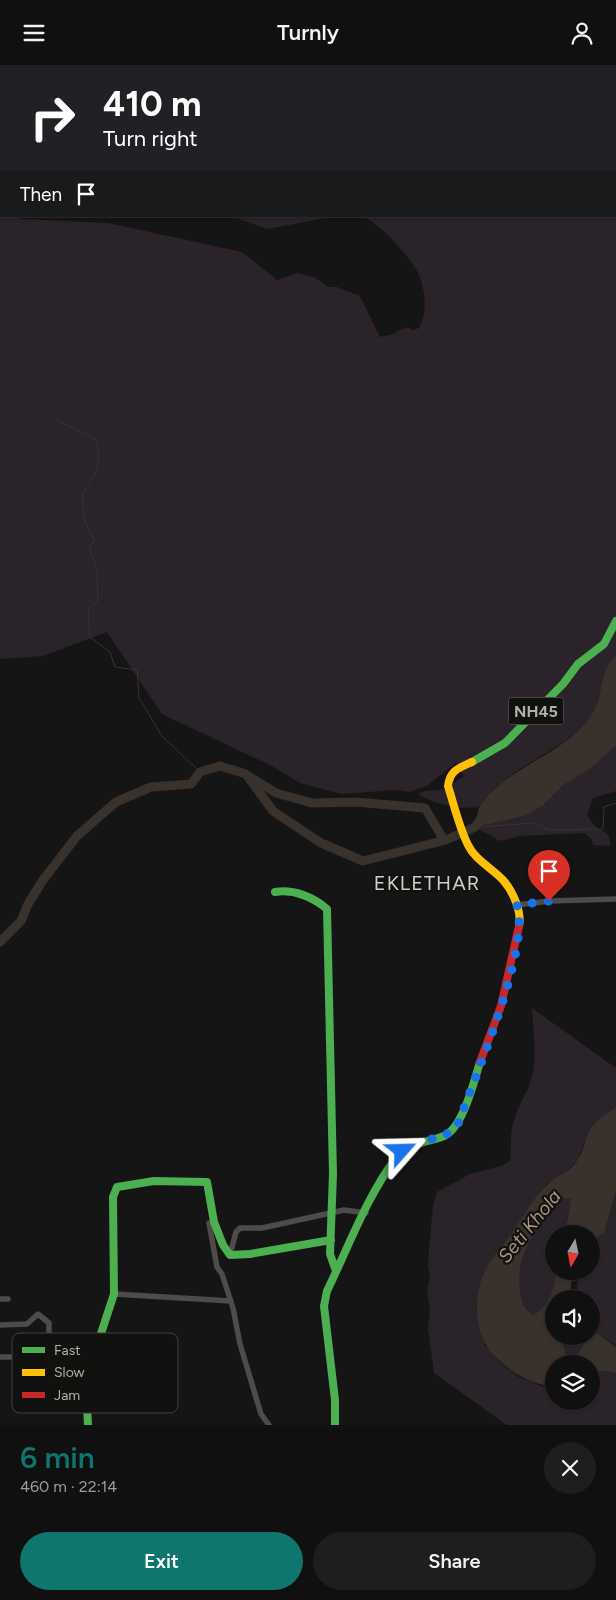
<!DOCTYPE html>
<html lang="en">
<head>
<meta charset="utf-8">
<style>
	:root { --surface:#101010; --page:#1e1e1e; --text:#f1f3f6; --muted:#9c9d9f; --line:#303030; --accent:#0f766e }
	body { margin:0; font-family:Figtree,sans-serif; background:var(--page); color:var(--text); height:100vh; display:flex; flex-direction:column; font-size:19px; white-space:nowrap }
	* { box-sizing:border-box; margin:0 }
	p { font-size:16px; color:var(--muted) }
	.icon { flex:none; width:28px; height:28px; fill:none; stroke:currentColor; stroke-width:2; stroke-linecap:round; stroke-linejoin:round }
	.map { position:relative; height:1360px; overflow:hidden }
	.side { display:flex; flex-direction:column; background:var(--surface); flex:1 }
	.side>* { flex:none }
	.hud { position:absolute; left:0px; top:0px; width:616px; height:152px; box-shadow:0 1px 4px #0004,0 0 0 1px var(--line); background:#202124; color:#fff; overflow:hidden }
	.needle { width:32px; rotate:189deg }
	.controls { position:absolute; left:545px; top:1160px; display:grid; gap:10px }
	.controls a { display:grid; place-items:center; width:55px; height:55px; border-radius:50%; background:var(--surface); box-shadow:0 1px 4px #0004,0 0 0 1px var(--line); font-size:25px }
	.pin { position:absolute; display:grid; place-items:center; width:42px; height:42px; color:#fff; margin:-51px -21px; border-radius:50% 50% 50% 0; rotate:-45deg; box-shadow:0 0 5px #0007 }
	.pin .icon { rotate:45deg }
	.me { position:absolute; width:55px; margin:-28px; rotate:65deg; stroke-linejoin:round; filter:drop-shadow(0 0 4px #0008) }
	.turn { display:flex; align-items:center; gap:18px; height:105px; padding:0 20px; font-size:22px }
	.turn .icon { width:65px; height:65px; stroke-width:2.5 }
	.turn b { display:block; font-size:35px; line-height:42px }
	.then { display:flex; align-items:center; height:48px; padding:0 20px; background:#0003; gap:10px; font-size:19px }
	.round { display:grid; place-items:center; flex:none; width:52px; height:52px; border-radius:26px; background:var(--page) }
	.summary { display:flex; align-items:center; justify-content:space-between; height:85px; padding:0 20px }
	h1 { font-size:30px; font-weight:600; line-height:38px; color:var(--accent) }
	.cta { display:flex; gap:10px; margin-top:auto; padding:10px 20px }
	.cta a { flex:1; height:58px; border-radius:30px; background:var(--accent); color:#fff; font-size:20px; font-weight:600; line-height:58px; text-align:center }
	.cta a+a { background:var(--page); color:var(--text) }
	header { display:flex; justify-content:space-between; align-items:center; height:65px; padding:0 20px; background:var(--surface); font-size:22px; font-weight:600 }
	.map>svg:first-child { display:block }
	.green { fill:#2a2329 }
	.water { fill:#39322c }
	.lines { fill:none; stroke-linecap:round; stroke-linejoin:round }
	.stream { stroke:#39322c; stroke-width:1 }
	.river { stroke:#39322c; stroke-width:9 }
	.street { stroke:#4d4c49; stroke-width:5.5 }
	.fast { stroke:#4caf50; stroke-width:8 }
	.slow { stroke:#ffc107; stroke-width:8 }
	.jam { stroke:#c62828; stroke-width:8 }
	.route { stroke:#1a73e8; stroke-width:9; stroke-dasharray:0 16.2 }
	.labels { text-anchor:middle; stroke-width:4.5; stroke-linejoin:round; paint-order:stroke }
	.shield { fill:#11110f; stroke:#848079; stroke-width:1 }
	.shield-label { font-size:16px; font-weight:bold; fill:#b5b0a7 }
	.water-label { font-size:19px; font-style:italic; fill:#ad9481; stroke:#11110f }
	.quarter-label { font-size:20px; letter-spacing:1px; fill:#d1cec8; stroke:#11110f }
	.key { fill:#11110f; stroke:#42413d; stroke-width:1 }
	.key-label { font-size:14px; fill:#b5b0a7 }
</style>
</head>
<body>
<header><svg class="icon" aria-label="menu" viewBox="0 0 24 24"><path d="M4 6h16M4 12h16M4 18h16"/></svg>Turnly<svg class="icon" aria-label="person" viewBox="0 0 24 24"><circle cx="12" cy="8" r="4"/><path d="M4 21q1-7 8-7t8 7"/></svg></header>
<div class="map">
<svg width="616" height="1360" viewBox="0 0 616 1360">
	<rect width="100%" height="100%" fill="#151515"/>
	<!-- green -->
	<path class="green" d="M0,0H616V659H588L582,662L567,675L515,707L479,741C460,746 434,739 418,729C429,723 441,727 452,722L454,718L464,711L456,698L428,720L410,727L395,725L342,729L300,718L270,700L162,649L107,567L43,591L0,594V145L1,151H16L22,154L108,158L242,187L277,215L298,208L316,213L328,222H337L360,231L380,272L393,269L406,262L413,265L419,263C428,248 425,225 419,210C414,196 380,159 366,153C360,150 350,152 343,151H615V1H1L0,67Z
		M231,151H337L267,164Z
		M616,668V726L593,733L587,749C589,752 591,757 594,760C602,768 611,765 610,781L593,780L592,775L585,768L520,771L500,776L475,762Z
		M532,943L616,1003V1042L595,1058L583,1080L578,1095L564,1109L547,1119L505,1179L490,1196L476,1239L485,1280L502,1299L519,1312L541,1321L554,1322V1336H591V1308L605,1306L616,1308V1360H507L434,1308L428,1263L430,1246L427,1227L430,1212L428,1201L429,1184L433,1141L437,1127L470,1109L501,1101L510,1096C512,1081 509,1070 514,1055C518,1040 529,1025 532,1012C537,991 533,965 532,943Z
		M616,1105V1281L594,1266L591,1269V1248H594L591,1246V1234H582L577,1223L579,1206H591V1169Z
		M564,1132L571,1134L565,1169H554V1206H557L554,1234V1299L497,1239L534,1166L559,1133Z
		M563,1271H590L583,1280L575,1296L567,1294L563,1279Z"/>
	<!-- water -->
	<path class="water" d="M616,591V680L591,703L563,720L542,741L527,750L475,762C477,756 477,749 479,743C481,738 487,732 491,728C519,700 556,689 582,662C590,654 596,644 599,633C603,617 603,603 616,591Z
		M616,1042V1124L604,1168L591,1176V1169H565L571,1134L559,1133C537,1161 512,1193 521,1231C522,1239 526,1247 533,1250C550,1242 554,1223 557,1206H572L570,1234H554V1271H563V1279L567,1294L575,1296L583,1280L594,1266L616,1282V1308L605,1306L591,1308V1299H554V1322C529,1319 509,1307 492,1288C471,1264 473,1221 491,1195C498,1185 507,1176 514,1165C524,1151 534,1131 548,1119C557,1111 570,1107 577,1096C585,1085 585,1068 595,1058C600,1052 610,1047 616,1042Z"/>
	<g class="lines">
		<!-- stream -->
		<path class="stream" d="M55,354L96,374C102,400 96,408 82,430L85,457L95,476L89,481L97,504L98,536L88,545L90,572L110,587L115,602L137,605L139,633L162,671L200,707
			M475,762L537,758L549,765L603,764L604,742L616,738"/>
		<!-- river -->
		<path class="river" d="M250,712L276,728L312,738L356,737L425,743L444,775
			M0,877L21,856L28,839L43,815L77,771L116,737L151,722L191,719L200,707L220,701L246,709L273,746L321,778L363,796L446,775L475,762L482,752"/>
		<!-- street -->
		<path class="street" d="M517,840L549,836L616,834
			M215,1158H209L217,1202L222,1209L233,1243L240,1279L261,1349L269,1360
			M230,1190L236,1167L240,1163H262L344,1145L366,1148
			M114,1229L231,1236
			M0,1234H8
			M0,1260L27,1259L38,1249L49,1258V1281
			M0,1292H52"/>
		<!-- fast -->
		<path class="fast" d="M472,697L505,678L563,619L578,599L604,579L616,556
			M275,827C294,824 313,832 327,844L333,1109L330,1189L336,1206
			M88,1360L86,1326L90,1302L114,1229L113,1132L117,1122L154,1116L207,1117L214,1157L223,1180L230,1190L250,1189L331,1175
			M335,1360V1335L324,1241L327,1226C348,1183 367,1131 396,1093C408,1077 427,1078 444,1071C463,1063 474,1016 480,997"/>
		<!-- slow -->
		<path class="slow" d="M472,697C459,703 450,705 448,721C454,740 459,762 468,780C475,795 492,803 503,815C513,826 522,847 519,861"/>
		<!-- jam -->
		<path class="jam" d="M480,997L501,941L519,861"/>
	</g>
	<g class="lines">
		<!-- route -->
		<path class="route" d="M402,1086C407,1083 413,1079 419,1077C434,1073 448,1073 458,1059C474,1014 531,883 517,840L549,836"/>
	</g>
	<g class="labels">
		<!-- shield labels -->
		<rect class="shield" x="508.5" y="632.5" width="55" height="27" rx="4"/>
		<g class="shield-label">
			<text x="536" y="652">NH45</text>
		</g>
		<!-- water labels -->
		<g class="water-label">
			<text transform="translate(529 1161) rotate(-51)" y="7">Seti Khola</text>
		</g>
		<!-- quarter labels -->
		<g class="quarter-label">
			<text x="427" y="825">EKLETHAR</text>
		</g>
	</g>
	<!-- legend -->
	<rect x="12" y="1268" width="166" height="80" rx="8" class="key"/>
	<rect x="22" y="1282" width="23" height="6" fill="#4caf50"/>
	<rect x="22" y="1304" width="23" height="7" fill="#ffc107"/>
	<rect x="22" y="1327" width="23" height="6" fill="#c62828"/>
	<g class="key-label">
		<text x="54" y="1290">Fast</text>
		<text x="54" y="1312">Slow</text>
		<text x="54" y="1335">Jam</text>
	</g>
</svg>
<div class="controls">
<a><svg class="needle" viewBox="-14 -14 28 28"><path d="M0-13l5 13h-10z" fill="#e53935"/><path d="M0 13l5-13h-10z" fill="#9c9d9f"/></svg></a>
<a><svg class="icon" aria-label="sound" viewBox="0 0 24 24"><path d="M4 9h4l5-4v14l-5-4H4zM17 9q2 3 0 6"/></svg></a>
<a><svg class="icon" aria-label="layers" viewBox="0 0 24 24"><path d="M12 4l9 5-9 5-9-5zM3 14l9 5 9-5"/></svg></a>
</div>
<div class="pin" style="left:549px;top:836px;background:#d93025"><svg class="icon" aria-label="arrive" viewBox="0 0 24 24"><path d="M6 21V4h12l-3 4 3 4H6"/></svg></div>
<svg class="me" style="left:402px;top:1086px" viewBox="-20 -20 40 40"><path d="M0-17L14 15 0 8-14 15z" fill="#1a73e8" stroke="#fff" stroke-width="4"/></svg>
<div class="hud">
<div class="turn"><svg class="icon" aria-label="right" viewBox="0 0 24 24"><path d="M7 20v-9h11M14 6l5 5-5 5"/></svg><div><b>410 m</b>Turn right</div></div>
<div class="then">Then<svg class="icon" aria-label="arrive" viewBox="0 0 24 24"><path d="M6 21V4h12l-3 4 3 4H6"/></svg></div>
</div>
</div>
<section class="side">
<div class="summary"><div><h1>6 min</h1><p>460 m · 22:14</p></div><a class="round"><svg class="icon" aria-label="close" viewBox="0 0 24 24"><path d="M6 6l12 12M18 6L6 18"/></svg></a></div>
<div class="cta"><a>Exit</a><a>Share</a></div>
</section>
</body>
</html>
